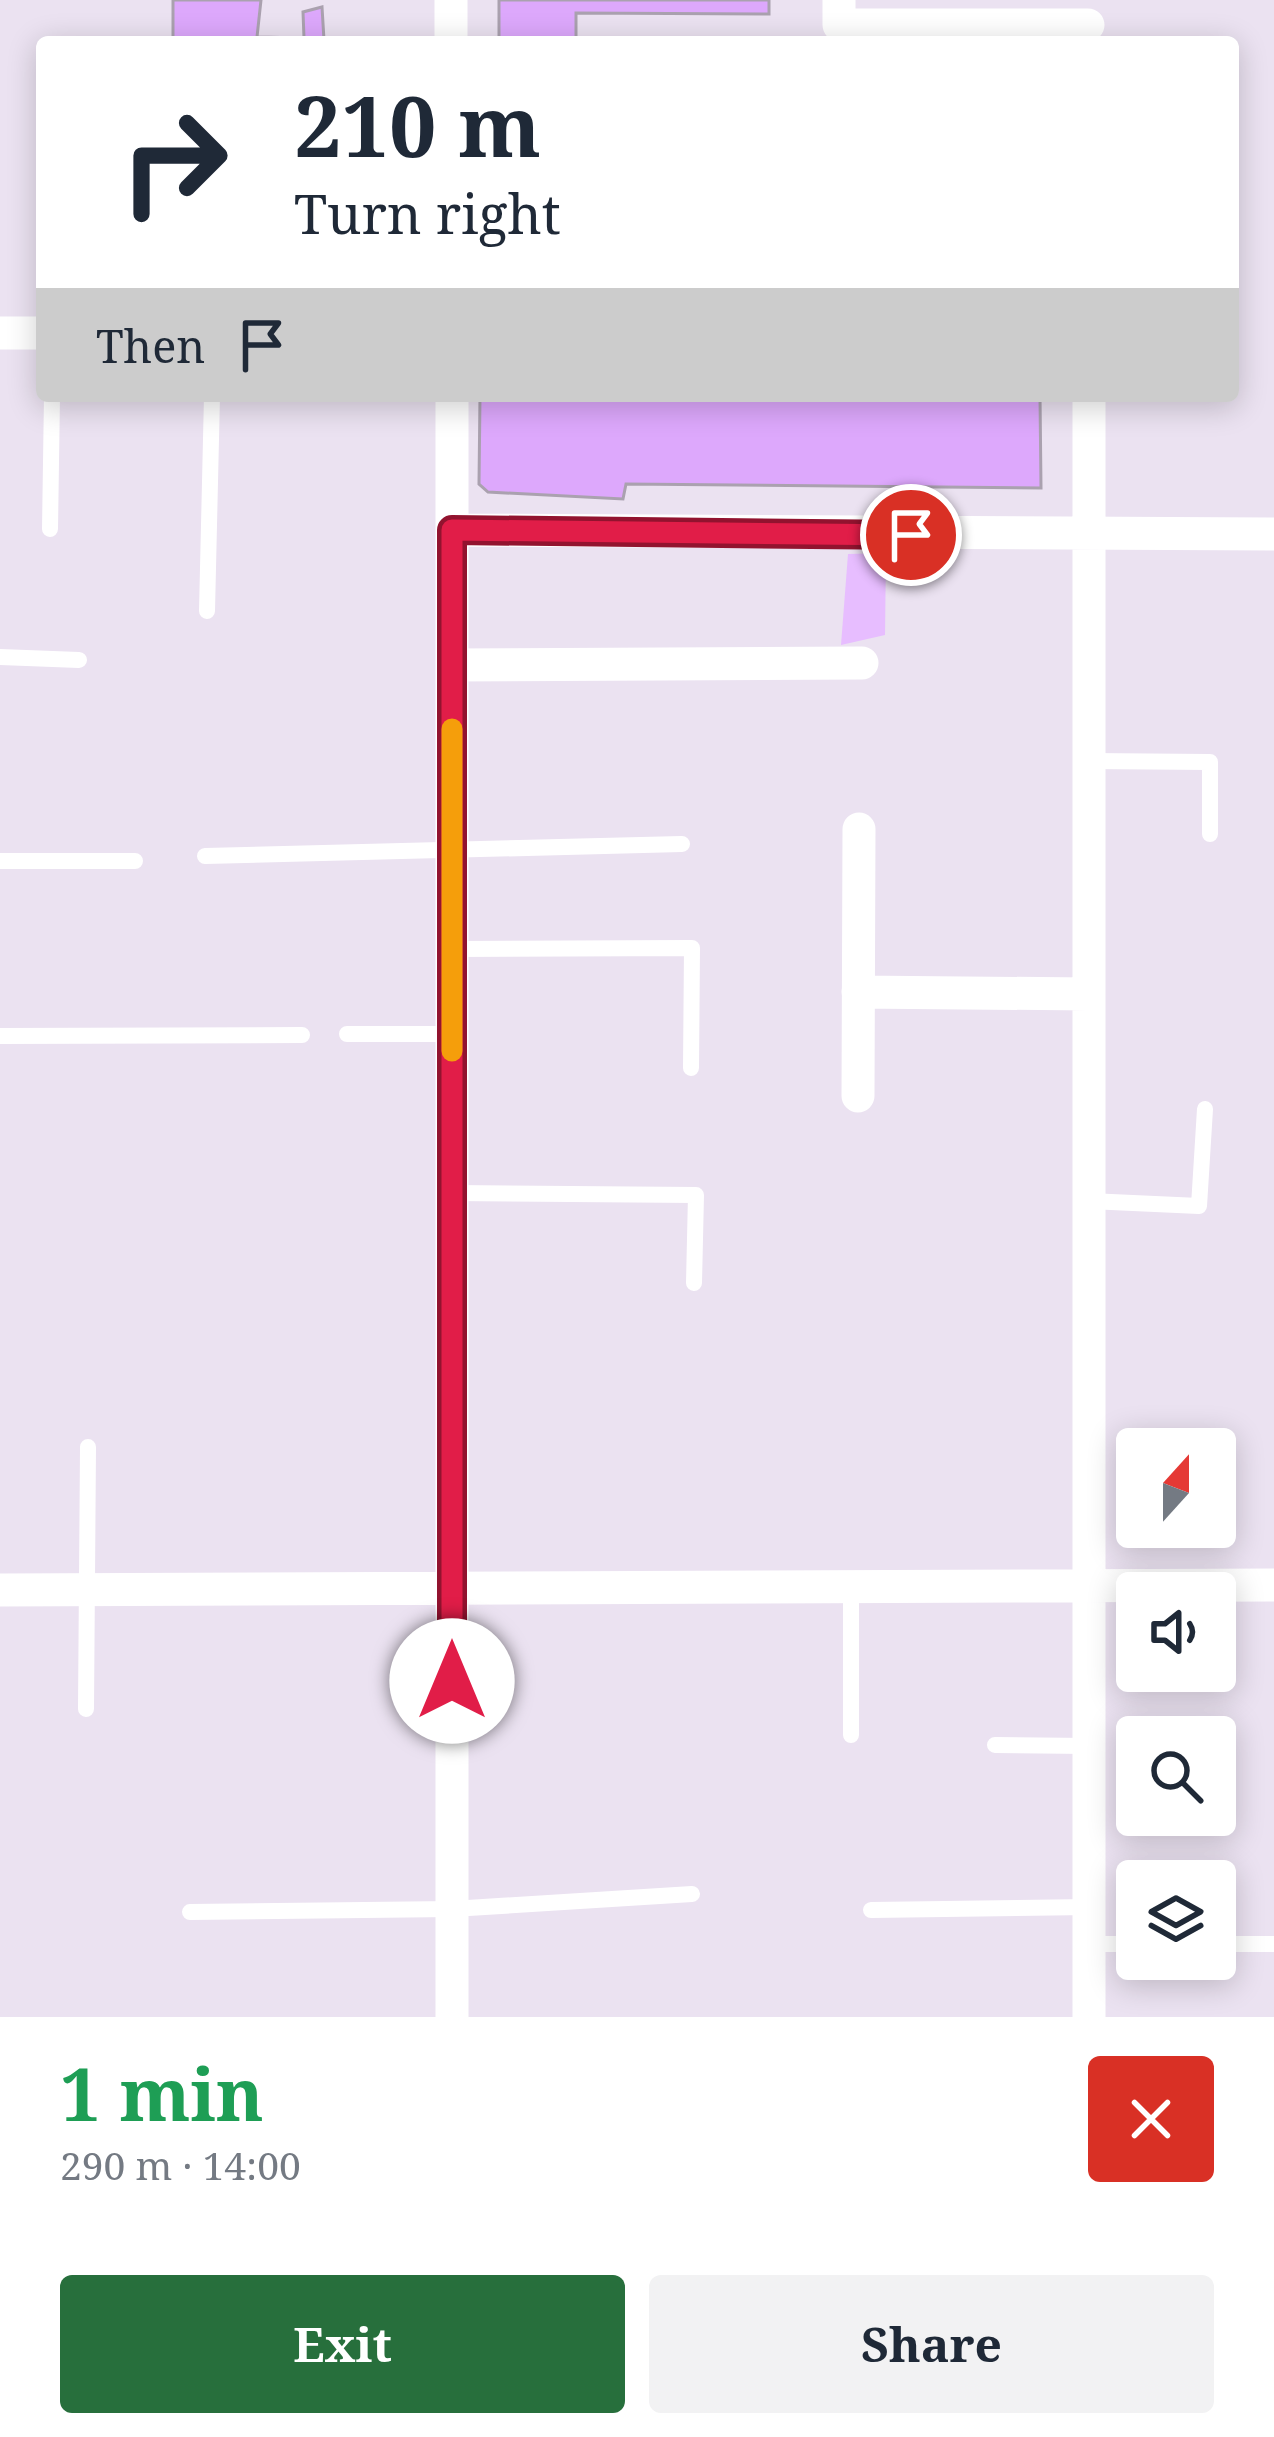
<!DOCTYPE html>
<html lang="en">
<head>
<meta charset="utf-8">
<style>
	:root { --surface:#fff; --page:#f2f2f3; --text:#1f2937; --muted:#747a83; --accent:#276f3c }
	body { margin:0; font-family:"Noto Serif",serif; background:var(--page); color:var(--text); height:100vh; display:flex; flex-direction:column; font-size:45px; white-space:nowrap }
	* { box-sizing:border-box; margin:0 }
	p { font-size:39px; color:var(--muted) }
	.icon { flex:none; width:66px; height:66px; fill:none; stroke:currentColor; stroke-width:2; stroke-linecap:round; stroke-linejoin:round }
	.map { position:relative; height:2017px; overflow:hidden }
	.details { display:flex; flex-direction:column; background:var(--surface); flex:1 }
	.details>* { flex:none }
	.top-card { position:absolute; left:36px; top:36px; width:1203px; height:366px; border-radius:12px; box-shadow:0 6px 30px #0003; background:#fff; color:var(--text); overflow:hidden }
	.needle { width:78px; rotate:21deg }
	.buttons { position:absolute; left:1116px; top:1428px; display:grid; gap:24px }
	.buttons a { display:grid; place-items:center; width:120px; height:120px; border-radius:12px; background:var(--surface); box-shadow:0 6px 30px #0003; font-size:60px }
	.pin { position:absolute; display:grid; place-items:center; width:102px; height:102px; color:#fff; margin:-51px; border:6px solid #fff; border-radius:50%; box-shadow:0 3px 12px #0007 }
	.me { position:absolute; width:132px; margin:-66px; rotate:0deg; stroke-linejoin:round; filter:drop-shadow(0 0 9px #0008) }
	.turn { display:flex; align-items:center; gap:42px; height:252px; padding:0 60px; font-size:54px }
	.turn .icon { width:156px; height:156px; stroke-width:2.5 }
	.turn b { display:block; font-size:84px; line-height:102px }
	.then { display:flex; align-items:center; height:114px; padding:0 60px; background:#0003; gap:24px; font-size:45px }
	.round { display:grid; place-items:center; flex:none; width:126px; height:126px; border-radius:12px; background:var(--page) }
	.overview { display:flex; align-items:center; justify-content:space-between; height:204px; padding:0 60px }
	h1 { font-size:72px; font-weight:700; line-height:90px; color:#1e9e55 }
	.action { display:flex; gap:24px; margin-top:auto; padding:24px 60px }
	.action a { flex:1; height:138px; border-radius:12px; background:var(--accent); color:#fff; font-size:48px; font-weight:700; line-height:138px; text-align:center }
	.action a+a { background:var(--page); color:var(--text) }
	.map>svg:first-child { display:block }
	.green { fill:#e7bdff }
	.building { fill:#dda8fc; stroke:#aaa1af; stroke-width:3 }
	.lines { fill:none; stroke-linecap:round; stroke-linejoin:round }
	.service { stroke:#fff; stroke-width:16 }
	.minor { stroke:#fff; stroke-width:33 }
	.route-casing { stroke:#92132f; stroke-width:30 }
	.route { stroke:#e11d48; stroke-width:21 }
	.slow { stroke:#f59e0b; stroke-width:21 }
</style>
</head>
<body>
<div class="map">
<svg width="1274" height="2017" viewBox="0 0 1274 2017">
	<rect width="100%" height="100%" fill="#ebe2f1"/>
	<!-- green -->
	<path class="green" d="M886,553L885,635L841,645L848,554Z"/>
	<!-- building -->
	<path class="building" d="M173,0H261L257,37L304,38L303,12L322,7L324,40L357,42H173Z
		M499,0H769V14L576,13V42H499Z
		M480,396H1040L1041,488L626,484L623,499L488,492L479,484Z"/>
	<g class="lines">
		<!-- service -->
		<path class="service" d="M50,529L52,396
			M207,611L212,396
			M0,657L79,660
			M1089,761L1210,762V834
			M205,856L682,844
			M0,861H135
			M452,949L692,948L691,1068
			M347,1034H452
			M0,1036L302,1035
			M452,1193L696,1195L694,1283
			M1089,1201L1199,1206L1205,1109
			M86,1709L88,1447
			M851,1735V1588
			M995,1745L1089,1746
			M871,1910L1089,1907
			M190,1912L452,1909L692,1894
			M1089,1944H1137
			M1215,1944H1274"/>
		<!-- minor -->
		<path class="minor" d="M451,0V42
			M839,0V25H1088
			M0,333H42
			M452,396V2017
			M1089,396V2017
			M452,530L1274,534
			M452,665L862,663
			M858,992L1089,994
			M858,1096L859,829
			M0,1590L1274,1585"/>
	</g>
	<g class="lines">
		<!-- route casing -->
		<g class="route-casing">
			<path id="route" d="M452,1681V530L911,535"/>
		</g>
		<!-- route -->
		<use href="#route" class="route"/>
		<!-- slow -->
		<path class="slow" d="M452,729V1051"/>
	</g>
</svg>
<div class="buttons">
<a><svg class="needle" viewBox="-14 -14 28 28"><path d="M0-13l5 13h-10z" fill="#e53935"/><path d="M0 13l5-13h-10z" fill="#747a83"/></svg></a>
<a><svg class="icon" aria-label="sound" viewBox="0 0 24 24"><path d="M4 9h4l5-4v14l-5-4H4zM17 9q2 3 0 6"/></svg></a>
<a><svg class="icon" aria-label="search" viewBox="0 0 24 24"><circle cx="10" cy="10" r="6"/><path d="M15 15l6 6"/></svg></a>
<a><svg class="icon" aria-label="layers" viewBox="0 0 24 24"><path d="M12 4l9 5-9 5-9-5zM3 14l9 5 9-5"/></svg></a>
</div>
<div class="pin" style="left:911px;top:535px;background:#d93025"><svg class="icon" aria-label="arrive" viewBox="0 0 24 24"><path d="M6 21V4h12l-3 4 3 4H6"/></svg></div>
<svg class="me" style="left:452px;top:1681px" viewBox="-20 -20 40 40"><circle r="19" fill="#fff"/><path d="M0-13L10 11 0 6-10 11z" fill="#e11d48"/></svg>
<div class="top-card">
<div class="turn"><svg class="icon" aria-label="right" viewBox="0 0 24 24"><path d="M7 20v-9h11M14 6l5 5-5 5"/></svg><div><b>210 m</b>Turn right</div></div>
<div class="then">Then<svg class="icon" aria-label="arrive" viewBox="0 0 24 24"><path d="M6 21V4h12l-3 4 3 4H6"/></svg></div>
</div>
</div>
<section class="details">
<div class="overview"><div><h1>1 min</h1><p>290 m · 14:00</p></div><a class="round" style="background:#d93025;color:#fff"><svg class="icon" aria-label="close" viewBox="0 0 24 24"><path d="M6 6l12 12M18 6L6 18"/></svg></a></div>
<div class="action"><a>Exit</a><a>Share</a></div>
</section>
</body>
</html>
